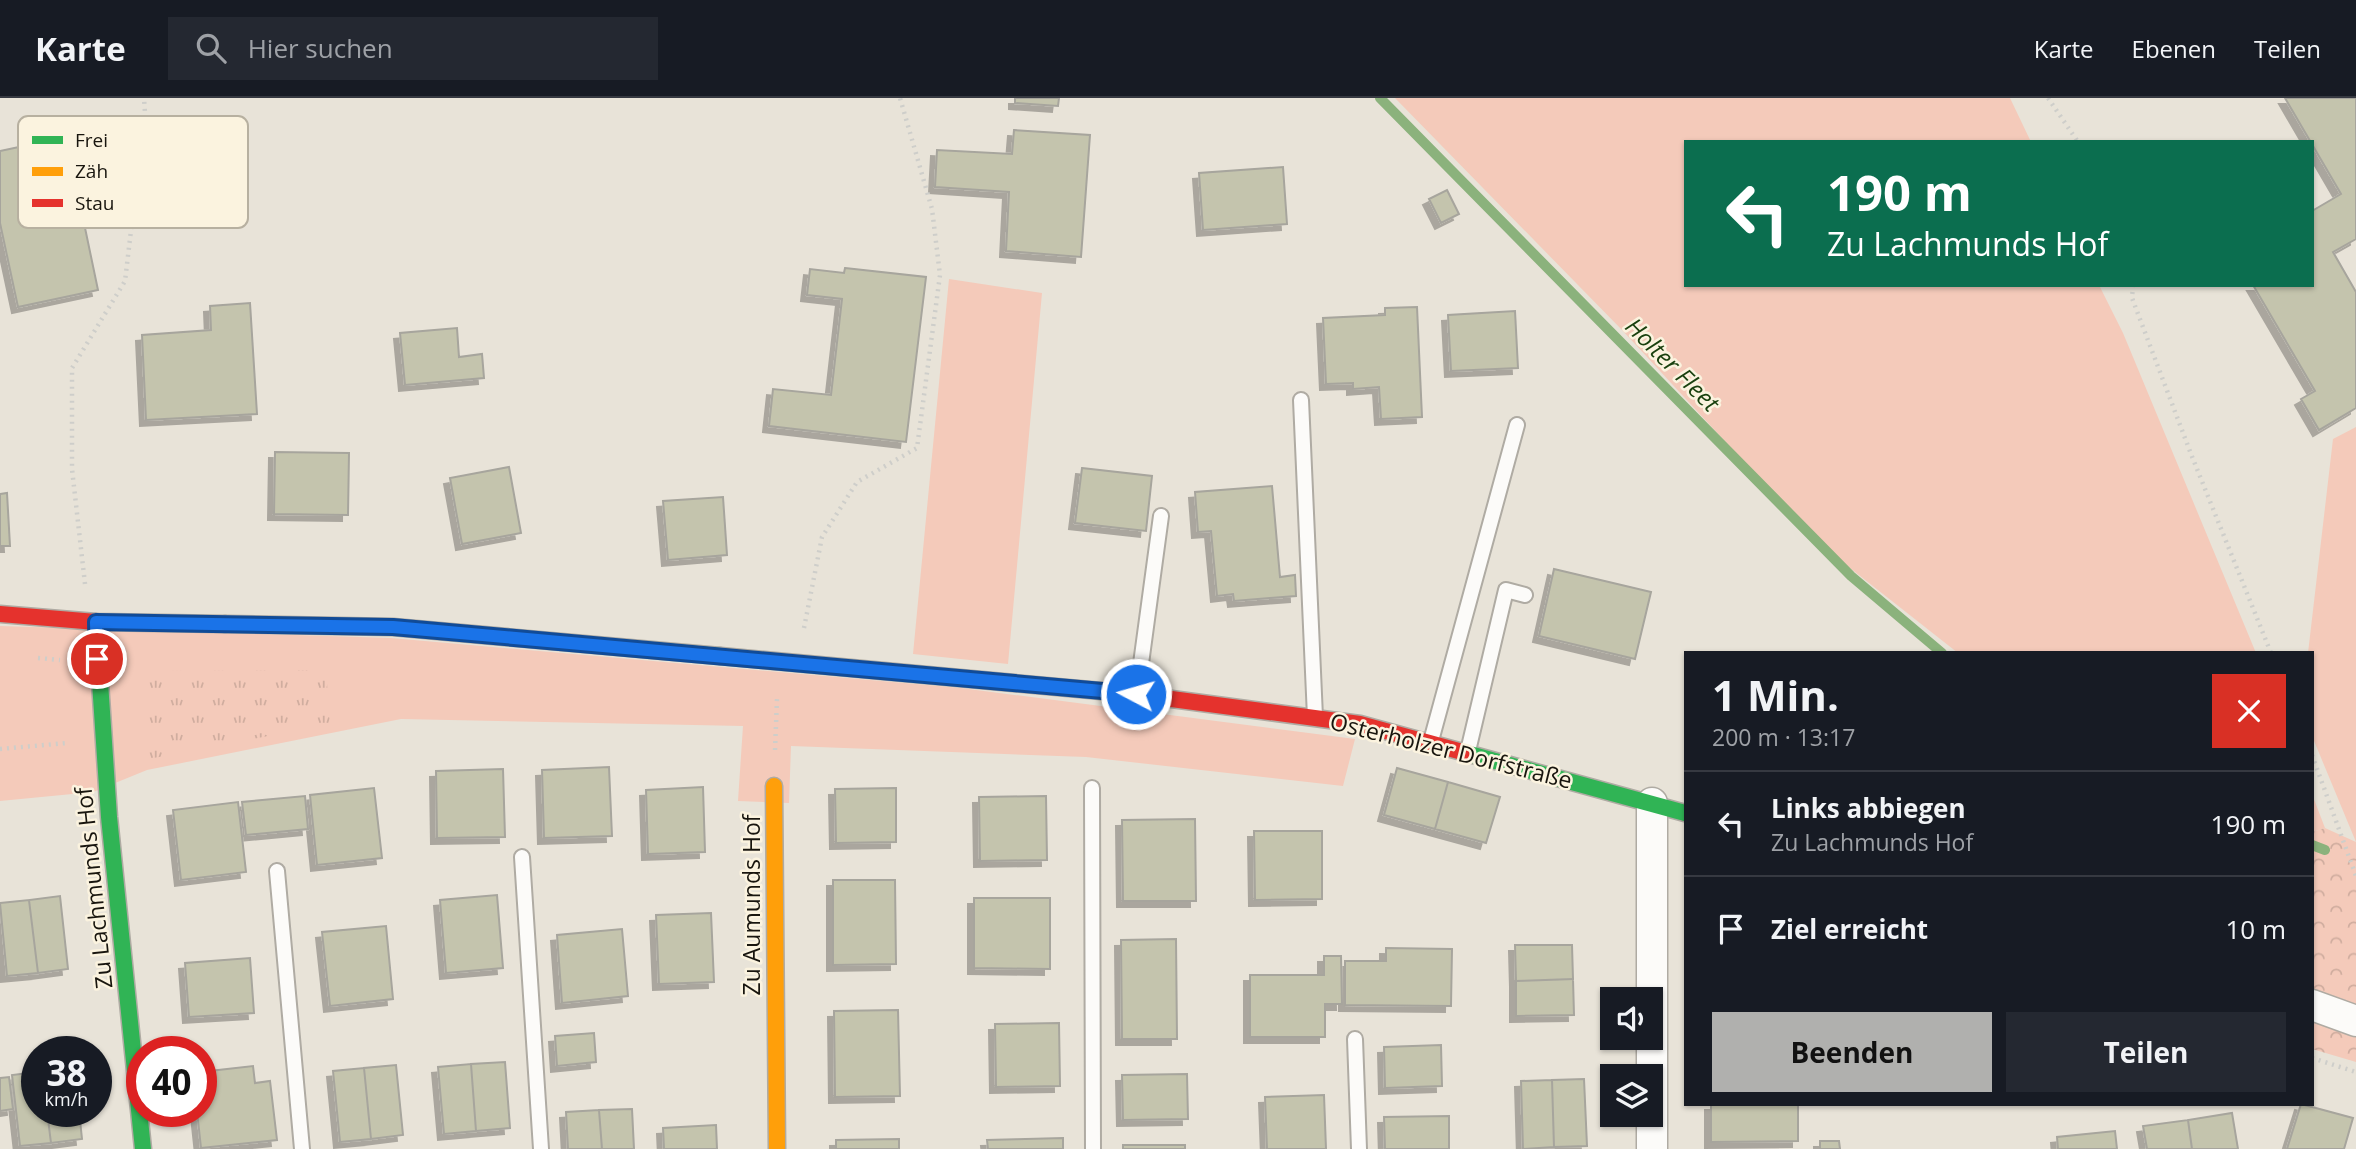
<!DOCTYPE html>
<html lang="de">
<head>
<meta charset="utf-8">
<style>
	:root { --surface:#171b24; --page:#242831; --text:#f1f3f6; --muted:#9ea1a6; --line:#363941; --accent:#b0b0ae }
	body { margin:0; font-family:"Open Sans",sans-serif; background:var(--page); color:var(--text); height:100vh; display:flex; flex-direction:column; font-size:26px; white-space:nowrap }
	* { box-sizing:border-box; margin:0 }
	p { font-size:23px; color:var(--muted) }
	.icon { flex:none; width:38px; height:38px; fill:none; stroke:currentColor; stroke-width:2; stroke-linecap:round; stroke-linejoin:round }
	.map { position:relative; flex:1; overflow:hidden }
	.details { position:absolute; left:1684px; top:553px; width:630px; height:455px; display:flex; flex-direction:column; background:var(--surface); border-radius:0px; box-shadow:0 2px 5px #0004 }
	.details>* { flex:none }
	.top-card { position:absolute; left:1684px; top:42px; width:630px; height:147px; border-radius:0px; box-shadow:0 2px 5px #0004; background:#0b6e4f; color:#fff; overflow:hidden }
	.controls { position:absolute; left:1600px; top:889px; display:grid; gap:14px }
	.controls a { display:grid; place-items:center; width:63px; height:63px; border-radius:0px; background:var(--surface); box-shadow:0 2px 5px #0004; font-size:35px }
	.speed { position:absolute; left:21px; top:938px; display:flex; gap:14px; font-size:35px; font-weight:700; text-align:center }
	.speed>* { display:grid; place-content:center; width:91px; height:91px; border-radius:50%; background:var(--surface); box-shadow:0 2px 5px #0004; line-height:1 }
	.speed small { font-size:18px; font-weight:400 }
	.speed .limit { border:10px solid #d22; background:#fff; color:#111 }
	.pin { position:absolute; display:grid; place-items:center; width:60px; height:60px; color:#fff; margin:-30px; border:4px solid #fff; border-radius:50%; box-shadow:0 2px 7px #0007 }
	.me { position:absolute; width:77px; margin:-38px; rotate:276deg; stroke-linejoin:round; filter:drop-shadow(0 0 5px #0008) }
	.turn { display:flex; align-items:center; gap:24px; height:147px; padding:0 28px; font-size:32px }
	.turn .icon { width:91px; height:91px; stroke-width:2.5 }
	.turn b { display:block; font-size:49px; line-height:60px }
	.round { display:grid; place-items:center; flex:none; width:74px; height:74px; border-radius:0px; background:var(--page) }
	.headline { display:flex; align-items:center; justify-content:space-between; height:119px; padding:0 28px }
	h1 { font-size:42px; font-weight:700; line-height:52px }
	.primary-button { display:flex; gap:14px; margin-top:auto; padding:14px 28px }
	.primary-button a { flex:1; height:80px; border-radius:0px; background:var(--accent); color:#111; font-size:28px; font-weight:700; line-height:80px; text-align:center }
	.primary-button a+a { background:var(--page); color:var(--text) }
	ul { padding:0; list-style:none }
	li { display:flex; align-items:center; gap:21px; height:105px; padding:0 28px; border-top:2px solid var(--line) }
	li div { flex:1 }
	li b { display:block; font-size:26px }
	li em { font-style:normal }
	header { display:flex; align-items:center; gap:42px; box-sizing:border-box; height:98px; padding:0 35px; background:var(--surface); border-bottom:2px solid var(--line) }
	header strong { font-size:33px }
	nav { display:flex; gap:38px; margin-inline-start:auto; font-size:24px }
	.search { width:490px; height:63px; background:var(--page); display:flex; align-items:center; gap:18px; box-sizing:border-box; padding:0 24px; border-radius:0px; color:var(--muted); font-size:26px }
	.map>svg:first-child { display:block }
	.grass { fill:#f4caba }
	.forest { fill:url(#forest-crowns) }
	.park { fill:url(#park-tufts) }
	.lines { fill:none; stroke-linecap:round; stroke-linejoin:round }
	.stream { stroke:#8bb27c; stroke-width:10 }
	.building { fill:#c4c4ad; stroke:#a7a59d; stroke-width:2; filter:url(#shadow) }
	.lane-casing { stroke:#afaba3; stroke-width:18 }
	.street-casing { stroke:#afaba3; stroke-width:33 }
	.fast-casing { stroke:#afaba3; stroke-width:19 }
	.slow-casing { stroke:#afaba3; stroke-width:19 }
	.jam-casing { stroke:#afaba3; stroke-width:19 }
	.path { stroke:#cececa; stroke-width:4.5; stroke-dasharray:2 5; stroke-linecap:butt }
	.lane { stroke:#fcfbf9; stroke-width:14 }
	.street { stroke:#fcfbf9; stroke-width:30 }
	.fast { stroke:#30b455; stroke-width:16 }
	.slow { stroke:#ff9f0a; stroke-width:16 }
	.jam { stroke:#e5322d; stroke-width:16 }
	.route-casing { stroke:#114b97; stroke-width:18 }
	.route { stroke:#1a73e8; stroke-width:12 }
	.labels { text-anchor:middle; stroke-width:5; stroke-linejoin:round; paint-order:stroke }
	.street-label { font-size:23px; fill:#18150e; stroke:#fbf3df }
	.water-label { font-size:24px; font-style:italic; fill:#1a410f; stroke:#fbf3df }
	.key { fill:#fbf3df; stroke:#b7b0a0; stroke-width:2 }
	.key-label { font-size:19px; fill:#18150e }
</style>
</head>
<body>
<header>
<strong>Karte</strong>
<div class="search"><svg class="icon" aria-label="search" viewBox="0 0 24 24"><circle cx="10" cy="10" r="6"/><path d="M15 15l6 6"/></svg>Hier suchen</div>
<nav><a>Karte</a><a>Ebenen</a><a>Teilen</a></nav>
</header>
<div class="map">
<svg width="2356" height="1051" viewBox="0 0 2356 1051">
	<defs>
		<pattern id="forest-crowns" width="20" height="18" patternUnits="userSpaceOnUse" patternTransform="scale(1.75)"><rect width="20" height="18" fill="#f4caba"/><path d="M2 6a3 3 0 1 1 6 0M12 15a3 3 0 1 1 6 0" fill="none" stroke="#d0ad9f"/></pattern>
		<pattern id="park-tufts" width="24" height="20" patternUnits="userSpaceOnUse" patternTransform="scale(1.75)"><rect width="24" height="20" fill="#f4caba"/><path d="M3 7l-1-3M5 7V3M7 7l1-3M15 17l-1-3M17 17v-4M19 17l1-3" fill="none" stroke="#d0ad9f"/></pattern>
		<filter id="shadow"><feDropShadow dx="-6" dy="6" stdDeviation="0" flood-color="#0004"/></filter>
	</defs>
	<rect width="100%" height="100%" fill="#e8e3d8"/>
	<!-- grass -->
	<path class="grass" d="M1395,0H2010L2031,44H1685V187H2099L2123,235L2256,555H1958L1822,448L1622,232Z
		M949,181L1042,195L1008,566L913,556Z
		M2356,329V744L2312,638V555H2308L2333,341Z
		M0,528L391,540L961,590L1355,641L1343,688L1086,659L791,648L789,705L738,703L743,628L401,621L147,672L93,694L0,703Z
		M2312,696L2325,730L2312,734Z"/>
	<!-- forest -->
	<path class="forest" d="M2325,730L2356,744V910L2312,892V734Z
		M2312,920L2356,937V964L2312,951Z"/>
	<!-- park -->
	<path class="park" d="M326,572L330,626L144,662L145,573Z"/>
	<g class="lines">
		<!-- stream -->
		<path class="stream" d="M1380,0L1851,478L1942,555
			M2312,747L2325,752"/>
	</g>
	<!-- building -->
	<path class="building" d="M1015,0H1059L1058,8L1015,5Z
		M2285,0H2356V141L2333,154L2356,194V310L2319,332L2301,301L2315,293L2253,187H2312V113L2341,96Z
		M1014,32L1090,37L1081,159L1006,153L1009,94L935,89L937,52L1012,56Z
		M66,39L98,192L18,209L0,125V53Z
		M1283,69L1287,126L1203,132L1199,75Z
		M1447,92L1459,116L1441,125L1429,101Z
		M845,170L926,179L906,344L769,328L773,291L831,297L842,201L807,197L810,171L844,175Z
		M250,205L257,316L146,322L142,237L211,232L210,208Z
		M1417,209L1422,319L1381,321L1379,289L1353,291V285L1326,286L1323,220L1385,217V210Z
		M1515,213L1518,270L1451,273L1448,217Z
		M457,230L459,259L482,256L484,280L405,287L400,235Z
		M275,354L349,355L348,417L274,416Z
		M509,369L521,435L462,446L450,380Z
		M1082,370L1152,378L1146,433L1075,425Z
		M1272,388L1280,479L1295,477L1296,498L1234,503L1233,496L1217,498L1211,433L1198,434L1195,394Z
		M7,395L10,448H0V396Z
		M723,399L727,457L668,462L663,403Z
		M1554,471L1651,494L1635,561L1539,538Z
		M609,669L612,738L544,740L542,672Z
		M1397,670L1448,684L1435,731L1384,717Z
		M503,671L505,739L437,740L436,673Z
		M1448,684L1500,699L1486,745L1435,731Z
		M703,689L705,754L648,756L646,692Z
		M374,690L382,760L317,767L310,697Z
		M896,690V744L836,745L835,691Z
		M305,698L308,731L246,737L242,704Z
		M1046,698L1047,762L980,763L979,699Z
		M238,704L246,774L181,782L173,712Z
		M1195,721L1196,803H1123L1122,722Z
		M1254,733H1322V801L1255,802Z
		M833,782H895L896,866L833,867Z
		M497,797L503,870L446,875L440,802Z
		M60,798L68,871L38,875L29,802Z
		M974,800H1050V871L974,870Z
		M29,802L38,875L7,878L0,805Z
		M711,815L714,884L659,886L656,817Z
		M386,828L393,901L330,908L322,834Z
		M622,831L628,898L562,905L557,837Z
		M1176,841L1177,941H1122L1121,842Z
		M1515,847H1572L1573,881L1516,883Z
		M1386,850L1452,851L1451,908L1345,907V863H1386Z
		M1324,858H1341L1342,906H1325V939H1250V877H1324Z
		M250,860L254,915L189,919L185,865Z
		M1573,881L1574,917L1516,918V883Z
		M898,912L900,998L835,999L834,913Z
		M1059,925L1060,988L996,989L995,926Z
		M594,935L596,964L557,968L555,938Z
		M1441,947L1442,988L1385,990L1384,949Z
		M505,964L510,1030L476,1033L471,966Z
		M471,966L476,1033L444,1036L438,969Z
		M396,967L403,1037L371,1041L364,970Z
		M253,968L255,985L270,983L277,1042L201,1050L197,1013H201V974Z
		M364,970L371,1041L340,1044L333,973Z
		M37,974V1013H47L51,1045L20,1048L12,977Z
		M1187,976L1188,1021L1123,1022L1122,977Z
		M9,979L13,1011L0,1013V980Z
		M1584,981L1587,1048L1554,1049L1552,982Z
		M1552,982L1554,1049L1523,1051L1521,983Z
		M1324,997L1326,1051H1267L1265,999Z
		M1711,1006H1798V1043L1711,1044Z
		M2301,1006L2353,1020L2344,1051H2287Z
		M632,1011L634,1051H602L599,1012Z
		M599,1012L602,1051H568L566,1014Z
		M47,1013H79L82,1041L51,1045Z
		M2232,1015L2238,1051H2192L2188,1022Z
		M1449,1018V1051H1385L1384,1019Z
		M2188,1022L2192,1051H2147L2143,1028Z
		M716,1027L717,1051H664L663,1030Z
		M2115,1033L2117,1051H2058L2057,1039Z
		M1063,1040V1051H988L987,1042Z
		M899,1041V1051H836V1042Z
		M1820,1043H1839L1840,1051H1820Z
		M1123,1047H1185V1051H1123Z"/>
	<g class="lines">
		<!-- lane casing -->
		<g class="lane-casing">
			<path id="lane" d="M1301,302L1315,619
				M1137,595L1161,418
				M1431,643L1517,327
				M1468,653L1506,492L1525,497
				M1092,690L1093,1051
				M522,759L541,1051
				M277,773L302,1051
				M1355,941L1359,1051"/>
		</g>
		<!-- street casing -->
		<g class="street-casing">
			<path id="street" d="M2312,907L2356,923
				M1652,1051V705"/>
		</g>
		<!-- fast casing -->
		<g class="fast-casing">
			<path id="fast" d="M96,524L109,719L143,1051
				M225,526L393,529L720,558
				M1466,655L1685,715"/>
		</g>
		<!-- slow casing -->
		<g class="slow-casing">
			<path id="slow" d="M720,558L1134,596
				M774,688L777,1051"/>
		</g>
		<!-- jam casing -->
		<g class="jam-casing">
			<path id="jam" d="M0,516L96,524L225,526
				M1134,596L1360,626L1466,655"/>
		</g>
		<!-- path -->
		<path class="path" d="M2048,0L2078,44
			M2133,187L2132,200L2191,356L2271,555
			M85,486L72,371V270L125,183L145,15L144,0
			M804,530L822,439L857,384L917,350L940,177L932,111L900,0
			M38,560L60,562
			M0,651L67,645
			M775,652L777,601
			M2312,657L2356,778
			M2312,960L2356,974"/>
		<!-- lane -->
		<use href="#lane" class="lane"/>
		<!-- street -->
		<use href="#street" class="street"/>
		<!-- fast -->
		<use href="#fast" class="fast"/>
		<!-- slow -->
		<use href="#slow" class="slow"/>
		<!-- jam -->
		<use href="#jam" class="jam"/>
	</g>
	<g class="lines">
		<!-- route casing -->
		<g class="route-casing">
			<path id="route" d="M97,561L96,524L393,529L1136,596"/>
		</g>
		<!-- route -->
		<use href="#route" class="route"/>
	</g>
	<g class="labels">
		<!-- street labels -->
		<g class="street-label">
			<text transform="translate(1451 653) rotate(14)" y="8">Osterholzer Dorfstraße</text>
			<text transform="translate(94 790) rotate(-96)" y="8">Zu Lachmunds Hof</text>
			<text transform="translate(752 807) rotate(-90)" y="8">Zu Aumunds Hof</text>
		</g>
		<!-- water labels -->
		<g class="water-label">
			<text transform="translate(1672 267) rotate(45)" y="8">Holter Fleet</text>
		</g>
	</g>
	<!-- legend -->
	<rect x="18" y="18" width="230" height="112" rx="10" class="key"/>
	<rect x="32" y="38" width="31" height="8" fill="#30b455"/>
	<rect x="32" y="69" width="31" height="9" fill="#ff9f0a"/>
	<rect x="32" y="101" width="31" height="8" fill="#e5322d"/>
	<g class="key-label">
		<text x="75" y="49">Frei</text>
		<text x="75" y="80">Zäh</text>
		<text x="75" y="112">Stau</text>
	</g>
</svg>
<div class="controls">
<a><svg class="icon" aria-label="sound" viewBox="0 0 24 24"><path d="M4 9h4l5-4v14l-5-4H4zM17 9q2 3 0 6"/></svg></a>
<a><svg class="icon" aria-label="layers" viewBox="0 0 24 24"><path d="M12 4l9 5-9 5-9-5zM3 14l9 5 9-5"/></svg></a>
</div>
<div class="speed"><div>38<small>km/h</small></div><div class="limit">40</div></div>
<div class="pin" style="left:97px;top:561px;background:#d93025"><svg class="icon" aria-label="arrive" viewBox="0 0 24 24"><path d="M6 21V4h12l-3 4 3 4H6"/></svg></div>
<svg class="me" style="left:1136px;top:596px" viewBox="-20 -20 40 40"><circle r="17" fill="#1a73e8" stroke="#fff" stroke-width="3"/><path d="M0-11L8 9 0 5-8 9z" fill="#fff"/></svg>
<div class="top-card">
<div class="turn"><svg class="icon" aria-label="left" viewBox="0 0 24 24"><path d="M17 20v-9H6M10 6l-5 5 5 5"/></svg><div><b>190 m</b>Zu Lachmunds Hof</div></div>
</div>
<section class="details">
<div class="headline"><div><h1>1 Min.</h1><p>200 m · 13:17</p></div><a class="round" style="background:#d93025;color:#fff"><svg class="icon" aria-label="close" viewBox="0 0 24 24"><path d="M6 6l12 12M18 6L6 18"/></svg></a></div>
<ul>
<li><svg class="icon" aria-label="left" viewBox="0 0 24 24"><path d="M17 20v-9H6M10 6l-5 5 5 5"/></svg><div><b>Links abbiegen</b><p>Zu Lachmunds Hof</p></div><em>190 m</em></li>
<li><svg class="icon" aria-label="arrive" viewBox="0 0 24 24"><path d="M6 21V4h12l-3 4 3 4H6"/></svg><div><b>Ziel erreicht</b></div><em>10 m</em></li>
</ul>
<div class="primary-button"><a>Beenden</a><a>Teilen</a></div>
</section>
</div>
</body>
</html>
